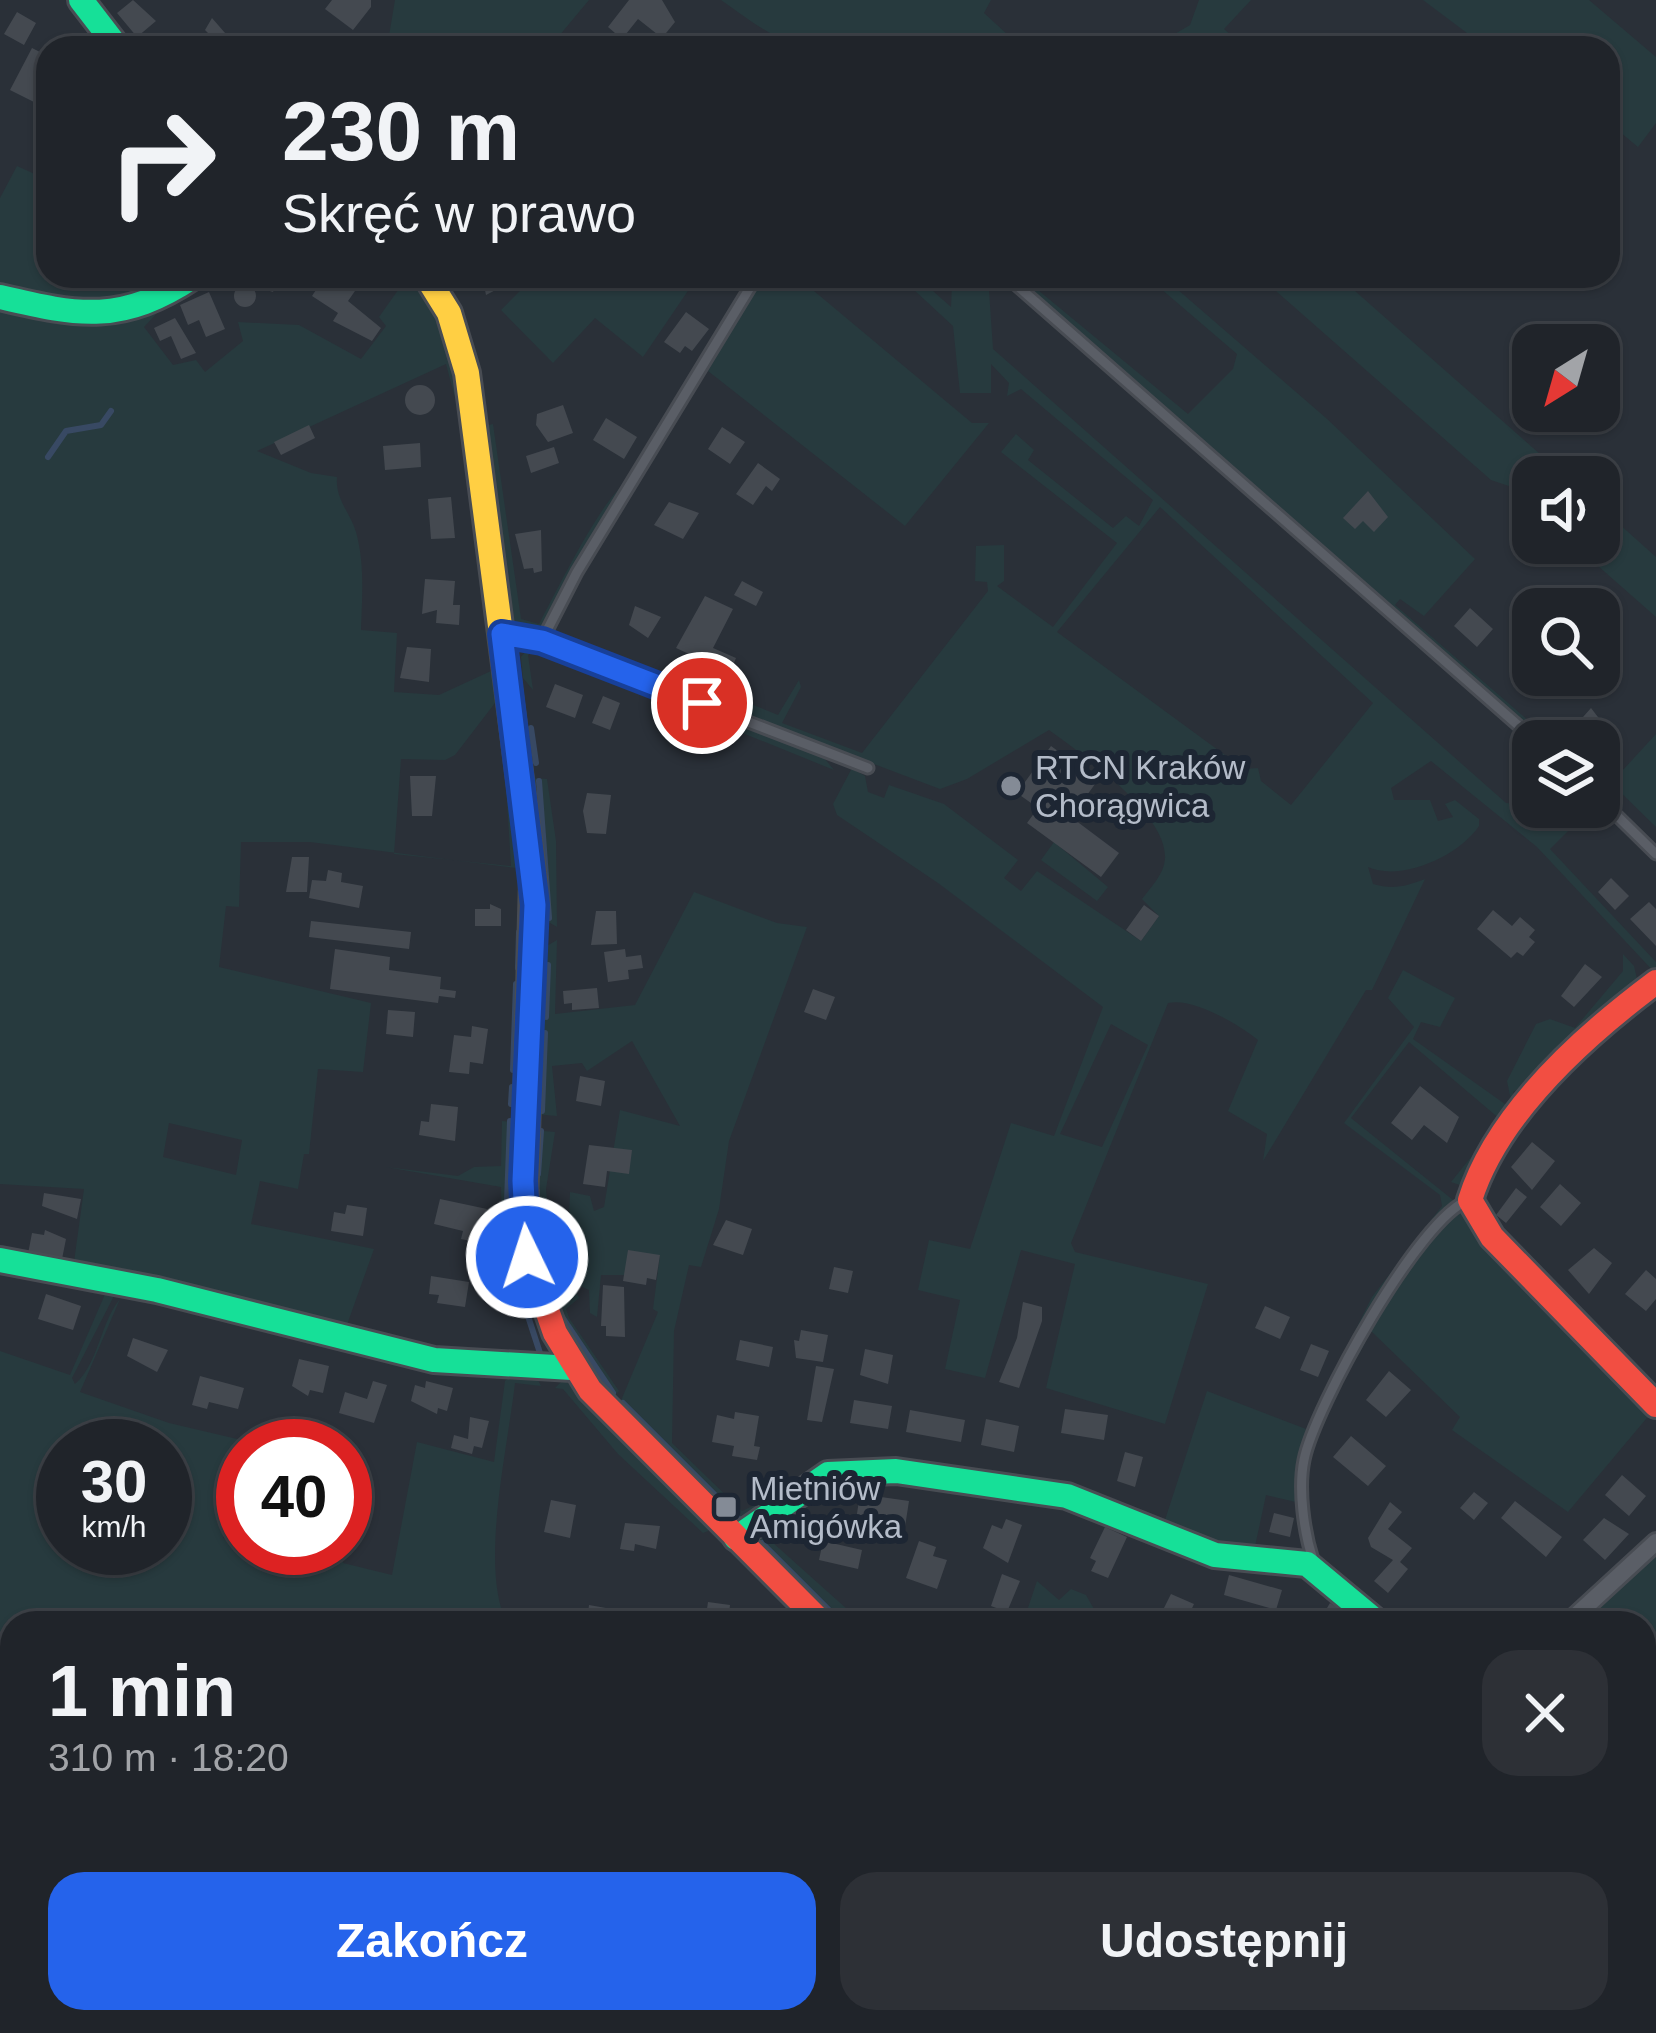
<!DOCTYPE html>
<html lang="pl">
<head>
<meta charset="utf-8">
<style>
	:root { --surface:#20242a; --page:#2d3036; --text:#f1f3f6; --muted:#a2a4a8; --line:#3d4147; --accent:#2563eb }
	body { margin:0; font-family:Helvetica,sans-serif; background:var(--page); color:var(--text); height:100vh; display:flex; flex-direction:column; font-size:45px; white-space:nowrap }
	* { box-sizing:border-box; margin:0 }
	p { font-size:39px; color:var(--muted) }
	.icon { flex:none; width:66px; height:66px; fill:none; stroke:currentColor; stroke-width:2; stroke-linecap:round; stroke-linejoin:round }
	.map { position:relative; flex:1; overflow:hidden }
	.panel { position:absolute; left:0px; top:1611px; width:1656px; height:423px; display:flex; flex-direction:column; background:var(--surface); border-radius:36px 36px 0 0; box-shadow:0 3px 9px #0004,0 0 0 3px var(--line) }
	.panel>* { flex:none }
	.guide { position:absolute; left:36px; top:36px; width:1584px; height:252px; border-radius:36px; box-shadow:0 3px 9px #0004,0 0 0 3px var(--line); background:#20242a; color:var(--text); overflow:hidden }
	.needle { width:78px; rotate:217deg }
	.controls { position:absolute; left:1512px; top:324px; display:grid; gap:24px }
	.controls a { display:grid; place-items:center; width:108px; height:108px; border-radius:24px; background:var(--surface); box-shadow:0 3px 9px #0004,0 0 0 3px var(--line); font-size:60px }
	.speed { position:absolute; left:36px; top:1419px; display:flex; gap:24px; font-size:60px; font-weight:700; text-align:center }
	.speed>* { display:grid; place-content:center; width:156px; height:156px; border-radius:50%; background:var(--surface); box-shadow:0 3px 9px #0004,0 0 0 3px var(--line); line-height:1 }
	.speed small { font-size:30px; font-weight:400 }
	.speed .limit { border:18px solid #d22; background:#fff; color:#111 }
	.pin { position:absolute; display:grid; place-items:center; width:102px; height:102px; color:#fff; margin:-51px; border:6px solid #fff; border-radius:50%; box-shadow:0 3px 12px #0007 }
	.me { position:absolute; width:132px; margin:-66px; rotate:356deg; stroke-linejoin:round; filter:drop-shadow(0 0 9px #0008) }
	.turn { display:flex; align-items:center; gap:42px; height:252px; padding:0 48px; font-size:54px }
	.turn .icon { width:156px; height:156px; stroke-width:2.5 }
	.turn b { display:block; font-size:84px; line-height:102px }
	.round { display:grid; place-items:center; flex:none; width:126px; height:126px; border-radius:36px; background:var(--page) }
	.overview { display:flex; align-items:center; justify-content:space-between; height:204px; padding:0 48px }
	h1 { font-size:72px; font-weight:800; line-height:90px }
	.primary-button { display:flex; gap:24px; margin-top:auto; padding:24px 48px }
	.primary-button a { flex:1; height:138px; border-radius:36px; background:var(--accent); color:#fff; font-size:48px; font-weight:800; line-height:138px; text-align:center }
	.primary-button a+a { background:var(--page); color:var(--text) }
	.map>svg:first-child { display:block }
	.green { fill:#273a3e; fill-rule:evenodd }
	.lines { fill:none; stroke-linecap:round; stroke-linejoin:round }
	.stream { stroke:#384963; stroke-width:6 }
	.building { fill:#444950 }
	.lane-casing { stroke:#484c53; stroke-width:15 }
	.street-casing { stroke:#484c53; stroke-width:22 }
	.fast-casing { stroke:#484c53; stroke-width:30 }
	.slow-casing { stroke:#484c53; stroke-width:30 }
	.jam-casing { stroke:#484c53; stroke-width:30 }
	.lane { stroke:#5a5e66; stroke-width:9 }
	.street { stroke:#5a5e66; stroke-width:16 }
	.fast { stroke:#16e098; stroke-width:24 }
	.slow { stroke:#ffcf43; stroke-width:24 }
	.jam { stroke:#f24e42; stroke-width:24 }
	.route-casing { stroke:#184099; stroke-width:30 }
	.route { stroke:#2563eb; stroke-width:21 }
	.poi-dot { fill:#848b96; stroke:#1d2633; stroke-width:4.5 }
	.labels { text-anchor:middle; stroke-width:12; stroke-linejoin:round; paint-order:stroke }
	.poi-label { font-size:33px; fill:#b4bcc9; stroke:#1d2633; text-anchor:start }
</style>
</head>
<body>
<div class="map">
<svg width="1656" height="2033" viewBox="0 0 1656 2033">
	<rect width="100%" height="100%" fill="#2a3038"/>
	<!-- green -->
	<path class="green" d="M395,0H589L549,48H387Z
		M721,0H991L984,13L1022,48H888L873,39C804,63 776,39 721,0Z
		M1199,0H1251L1224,29L1246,48H1230L1214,34L1181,48H1151L1190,25Z
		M1423,0H1589L1656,57V123L1638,147L1608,122V48H1487Z
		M17,166L48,180V276H182L111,310L0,289V198Z
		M408,276C447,297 453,363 462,403L457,405L446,364L257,451L311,473L337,477C335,499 350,512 356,532C365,564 362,598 361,630L397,633L394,692L439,695L491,671L499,675L507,736L503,740L495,703L455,755L445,760L401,759L394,854L511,866L504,754L510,759L523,869L310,842H241L239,907L226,906L219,967L371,1003L363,1072L318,1069L309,1154H304L298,1189L260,1181L251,1224L374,1249L343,1336L74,1262L84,1189L0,1184V304L162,308L144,327L173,365L196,360L205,372L243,341L238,322L299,325L361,359L386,326L379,317ZM169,1123L242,1140L236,1175L163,1157Z
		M535,276H698L643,357L595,318L553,363L501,310Z
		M762,276H796L972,423H989L905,526L708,371Z
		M899,276H916L951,307L952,284H983L988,276L993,349L1506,803L1516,804L1533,788V807H1592L1550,849L1656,962V974L1537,847L1431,761L1391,788L1394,800H1430L1438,821L1453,817L1445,804L1455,800L1479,819V826C1459,856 1401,882 1368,867L1373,884C1394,890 1406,886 1425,879L1372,990H1366L1263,1161L1267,1134L1228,1111L1258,1040C1238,1024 1193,997 1168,1003L1071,1243L1075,1252L1208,1284L1165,1424L1046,1388L1075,1264L1021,1250L985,1378L945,1369L960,1300L918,1290L929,1240L970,1249L1011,1123L1054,1136L1103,1007L938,883L837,815L833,804L852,768L865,776L868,792L884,798L889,785L944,804L1018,860L1004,878L1021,891L1037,871L1141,941L1159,916L1142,899C1151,887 1164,874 1165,859C1168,814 1082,754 1049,730L967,779L940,789L731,710L736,698L778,715L799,680L801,687L782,723L862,753L988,591L987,582L975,581L976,546L1004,545V581L997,586L1053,627L1117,543L1001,452L1016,434L1034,450L1028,460L1113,528L1126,516L1139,526L1153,500L1021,389L1007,396L1009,383L991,364V393H960L953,326ZM1160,507L1373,703L1291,805L1261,781L1258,768L1244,769L1057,632ZM1111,1024L1148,1045L1102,1147L1060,1134Z
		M1013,276H1021L1188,414L1233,369L1237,354L1146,276H1162L1326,418L1475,559L1424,616L1400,599L1395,605L1552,741H1542Z
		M1259,276H1338L1566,477H1533V506L1512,487L1491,480Z
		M493,424L521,619L539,624C556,592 602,498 626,483L536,635L515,625L485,426Z
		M1599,506L1656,557V617L1572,543H1599Z
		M530,646L547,648L820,753L834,770L535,649L528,655L533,690L523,678L521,657Z
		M1656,734V827L1611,783Z
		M533,778L547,779L556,841L557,927L545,920Z
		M1054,842L1108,887L1097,901L1041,860Z
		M694,892L777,923L807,927L729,1141L719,1209L701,1267L689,1265L674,1331L672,1443L742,1511L757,1504L763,1484V1506L735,1524L725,1516L732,1508L725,1502L718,1508L620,1403L658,1312L653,1309L660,1255L624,1275H601L597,1317L590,1313L589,1290L571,1282L579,1298L566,1309L569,1318L619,1391L610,1399L585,1370L535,1262L533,1130L555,1132L546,1189L553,1270L567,1258L585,1262L582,1235L569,1219L570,1192L590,1196L594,1211L604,1207L620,1110L680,1126L632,1041L587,1071L582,1063L552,1066L557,1116L534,1114L545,947L557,940L555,1014L635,1005Z
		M1623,954L1634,966L1638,983L1525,1097L1521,1087L1513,1092L1517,1102L1460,1185L1451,1182L1501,1120L1409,1042L1351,1118L1453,1200C1400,1265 1290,1420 1300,1503L1266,1495L1253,1556L1237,1555L1163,1526L1207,1391L1306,1429L1372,1297L1442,1206L1440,1195L1344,1123L1414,1027L1388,998L1403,970L1455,998L1440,1027L1421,1022L1413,1039L1505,1104L1511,1100L1507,1081L1536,1024L1550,1019L1575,1028L1623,971Z
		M502,1121L513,1122L514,1231L510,1249L503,1254L501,1187L386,1167L458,1176L474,1167L501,1166Z
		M1459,1211L1524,1287L1651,1413L1568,1512L1452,1430L1460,1417L1371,1331L1358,1356C1370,1317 1422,1229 1459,1211Z
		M109,1285L118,1288L72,1378L75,1384C102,1361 100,1311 129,1291L143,1293L146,1301L127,1293L120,1299L80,1392L169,1423L250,1442L243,1446V1468L223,1538L243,1541V1548H345V1510L356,1513L343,1563L392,1575L417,1442L494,1462L505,1381L515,1372L536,1376L541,1386L515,1383C508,1447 479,1568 507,1623H12V1748L0,1756V1351L70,1375ZM63,1446H165V1548H63Z
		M564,1379L708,1524V1531L703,1533L618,1454L563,1389L555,1388Z
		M831,1480L761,1532L857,1618L855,1623H835L757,1542L758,1530Z
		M1656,1549V1788L1644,1778V1623H1576Z
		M1037,1581L1059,1600L1071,1589L1086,1595L1094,1609L1074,1623H1023Z
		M0,1785L12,1804V2022H428V2033H0Z
		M720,2022L908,2024L913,2022L911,2031L898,2026L896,2033H719Z"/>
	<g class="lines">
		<!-- stream -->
		<path class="stream" d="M48,457L66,431L101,425L111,411
			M531,728L536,763
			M539,781L549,918
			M518,968L519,932
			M546,1017L548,965
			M513,1070L516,984
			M511,1104L512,1087
			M542,1111L545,1033
			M538,1174L541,1131
			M537,1226V1191
			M506,1228L510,1121
			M511,1264L540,1353
			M560,1314L613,1393
			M623,1403L723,1503
			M730,1511L739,1519
			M762,1543L842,1623
			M1644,1965L1656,1940
			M1615,2026L1617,2022
			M1641,2033L1648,2019"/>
	</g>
	<!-- building -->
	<path class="building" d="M133,0L156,21L137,37L117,13Z
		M332,0H371V7L353,30L325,9Z
		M629,0H662L675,22L662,38L638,19L622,39L608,27Z
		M17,12L36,23L24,45L4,34Z
		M212,18L232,41L223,48L205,30Z
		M32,48L44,54L37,69L48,75L38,104L10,90Z
		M260,276H294L304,280L300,290L276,284L273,292L257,287Z
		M325,276L362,281L348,301L381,328L372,341L333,321L338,313L312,296Z
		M482,276H510L513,281L486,295Z
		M234 296a11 11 0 1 1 22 0a11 11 0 1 1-22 0Z
		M209,292L225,329L206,337L199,320L188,325L180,305Z
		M686,312L709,329L692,351L685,346L680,353L664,342Z
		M175,318L196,353L181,359L171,336L160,341L154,328Z
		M405 400a15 15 0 1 1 30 0a15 15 0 1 1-30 0Z
		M563,405L573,433L548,442L536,425L537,414Z
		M606,418L637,437L624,459L593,440Z
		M309,425L315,438L281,455L274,442Z
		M722,427L745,442L730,464L708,449Z
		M420,443L421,467L385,470L383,446Z
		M554,447L559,463L531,473L526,456Z
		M758,463L780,479L772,491L766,486L753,505L736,494Z
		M1368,491L1388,517L1374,532L1363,521L1355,529L1343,518Z
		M451,497L455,538L431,539L428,499Z
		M669,502L699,513L683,539L654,525Z
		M541,530L542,571L534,573L533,568L524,569L515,534Z
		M425,579L455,581L453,605H460L459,625L436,623L437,610L422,614Z
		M742,581L763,592L756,606L734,595Z
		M705,596L733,609L713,648L736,658L722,692L680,674L689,654L676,648Z
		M635,606L661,617L648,638L629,625Z
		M1470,608L1493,629L1477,647L1454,626Z
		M407,647L431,649L429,682L400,678Z
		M1533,658V675H1561L1545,692L1518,675Z
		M555,684L583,695L575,718L546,707Z
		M603,696L620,703L610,730L592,723Z
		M1591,708L1611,734L1599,747V741L1575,726Z
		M1051,746L1098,780L1071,817L1119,853L1101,877L1027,823L1038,808L1017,793Z
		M410,776H436L432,816H412Z
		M587,793L611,795L606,834L587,833L583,811Z
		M292,857H309L307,892H286Z
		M328,870L342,873L341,882L363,886L359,908L309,898L312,880L326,881Z
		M1611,878L1629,896L1615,910L1598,892Z
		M1649,902L1656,909V946L1630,919Z
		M490,904L501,909V926H475V909H490Z
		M1144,905L1159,916L1141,941L1126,930Z
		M1493,910L1512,926L1520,917L1535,930L1529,937L1535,942L1523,956L1517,952L1511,958L1477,929Z
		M596,911H616L617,944L591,945Z
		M311,921L411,932L409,949L309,937Z
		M335,949L390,957L389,970L441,977L440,989L456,991L455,998L439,996L438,1003L330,989Z
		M625,949L626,957L641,955L643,968L628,970L629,979L608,982L604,952Z
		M1585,964L1602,977L1574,1007L1561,996Z
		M597,988L599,1008L572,1010V1003L564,1004L563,991Z
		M813,989L835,997L826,1020L804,1012Z
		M388,1010L415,1012L413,1037L386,1034Z
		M472,1026L488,1029L483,1064L470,1062L469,1074L449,1072L454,1035L471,1037Z
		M580,1076L605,1081L601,1106L576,1101Z
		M1420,1086L1459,1117L1447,1143L1424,1125L1412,1140L1391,1123Z
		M431,1104L458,1107L455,1141L419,1135L421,1121L429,1122Z
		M1532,1142L1555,1161L1532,1190L1511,1167Z
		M589,1145L632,1150L629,1174L607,1171L605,1187L583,1184Z
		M1560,1184L1581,1203L1561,1226L1540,1207Z
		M1516,1188L1527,1197L1506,1223L1496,1215Z
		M44,1193L81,1199L77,1219L42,1206Z
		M440,1199L487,1209L480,1243L461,1239L463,1231L434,1224Z
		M347,1205L367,1208L363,1236L331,1231L334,1212L345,1214Z
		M726,1220L752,1229L743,1255L713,1245Z
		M45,1230L66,1239L62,1259L28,1254L32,1233L44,1235Z
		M1594,1248L1612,1263L1589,1294L1568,1270Z
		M628,1250L660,1255L656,1280L647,1278L646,1285L623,1281Z
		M834,1267L853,1271L848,1293L829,1289Z
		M511,1270L519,1306L503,1309L496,1273Z
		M1646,1270L1656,1279V1299L1646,1311L1625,1294Z
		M431,1276L469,1282L465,1307L437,1303L439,1295L429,1294Z
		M603,1285L624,1287L625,1337L606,1336V1326H601Z
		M46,1294L81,1306L73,1330L38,1319Z
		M1023,1302L1042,1307V1321L1019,1388L999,1382L1017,1338Z
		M1265,1306L1290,1317L1280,1339L1255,1328Z
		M801,1330L828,1335L823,1362L796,1358L794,1340L799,1341Z
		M133,1338L168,1350L157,1372L127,1356Z
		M740,1340L773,1347L769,1367L736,1360Z
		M1311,1344L1329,1351L1318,1377L1300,1370Z
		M865,1349L893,1355L888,1384L860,1375Z
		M299,1359L329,1366L323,1393L310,1390L308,1396L292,1386Z
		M816,1366L834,1369L822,1422L807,1420Z
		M1389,1371L1411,1390L1386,1417L1366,1400Z
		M200,1376L244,1388L238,1409L209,1402L207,1409L192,1405Z
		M373,1381L387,1385L374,1423L339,1413L345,1392L367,1399Z
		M426,1381L453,1388L447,1411L438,1408L437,1414L411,1401L415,1385L425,1388Z
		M854,1400L892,1406L888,1429L850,1423Z
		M1065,1409L1108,1415L1104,1440L1061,1433Z
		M910,1410L965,1420L961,1442L906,1432Z
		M735,1412L759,1416L754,1446L760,1447L757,1460L732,1456L734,1446L712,1442L717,1415L734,1419Z
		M470,1417L489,1421L482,1448L474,1446L472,1454L451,1448L454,1435L468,1439Z
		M986,1419L1019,1426L1014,1452L981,1445Z
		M1351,1436L1386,1466L1368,1486L1333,1457Z
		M1125,1452L1143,1457L1135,1487L1117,1481Z
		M1622,1475L1646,1496L1629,1516L1605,1495Z
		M1474,1492L1488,1503L1474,1520L1460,1508Z
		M860,1494L909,1501L905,1527L856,1520Z
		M551,1500L576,1505L570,1538L544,1532Z
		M1515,1501L1562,1537L1546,1557L1501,1518Z
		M1390,1502L1402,1512L1388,1529L1412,1548L1400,1562L1408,1569L1388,1593L1374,1581L1393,1560L1371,1547L1368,1538Z
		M1274,1513L1294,1518L1290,1537L1269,1532Z
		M1604,1518L1629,1534L1605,1560L1583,1540Z
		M1006,1519L1022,1525L1008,1563L983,1548L992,1525L1002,1529Z
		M625,1523L660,1526L656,1549L635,1544L634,1551L620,1549Z
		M1105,1527L1127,1537L1108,1578L1091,1571L1096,1561L1090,1558Z
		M823,1541L862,1550L858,1569L819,1560Z
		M919,1541L936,1547L933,1556L947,1560L937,1589L906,1578Z
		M1002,1574L1020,1581L1007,1612L991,1606Z
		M1229,1575L1282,1590L1276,1610L1224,1595Z
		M1171,1594L1194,1604L1185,1623L1161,1614Z
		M708,1602L730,1605L728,1623H705Z
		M1330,1603L1351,1616L1346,1623H1318Z
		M589,1605L634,1613L633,1623H587Z"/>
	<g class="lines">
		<!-- lane casing -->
		<g class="lane-casing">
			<path id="lane" d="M1006,276L1536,741
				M508,635L541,642L868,768
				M541,642L577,572L757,276
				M1599,798L1656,854
				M1313,1560C1304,1532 1298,1489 1304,1460C1314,1408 1420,1216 1469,1200
				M1644,1921L1656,1931
				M1216,2022L1232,2033"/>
		</g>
		<!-- street casing -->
		<g class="street-casing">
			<path id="street" d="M1568,1623L1656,1542
				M1644,2002L1656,1978
				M520,2033L521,2022
				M1628,2033L1634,2022"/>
		</g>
		<!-- fast casing -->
		<g class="fast-casing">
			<path id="fast" d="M81,0L118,48
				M0,297C80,316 122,324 194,276
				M0,1260L157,1290L434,1360L572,1368
				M736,1538L828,1474L896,1471L1067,1496L1215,1555L1307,1564L1378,1623
				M1043,2022L1044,2033"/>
		</g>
		<!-- slow casing -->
		<g class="slow-casing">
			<path id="slow" d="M426,276L449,313L467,373L533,879"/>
		</g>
		<!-- jam casing -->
		<g class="jam-casing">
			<path id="jam" d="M533,879L524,1211L534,1273L555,1333L590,1390L822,1623
				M1656,982C1585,1035 1497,1113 1470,1200L1492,1237L1656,1405"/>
		</g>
		<!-- lane -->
		<use href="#lane" class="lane"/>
		<!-- street -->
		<use href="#street" class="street"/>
		<!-- fast -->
		<use href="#fast" class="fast"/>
		<!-- slow -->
		<use href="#slow" class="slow"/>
		<!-- jam -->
		<use href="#jam" class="jam"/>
	</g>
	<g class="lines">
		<!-- route casing -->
		<g class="route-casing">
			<path id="route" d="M527,1257L523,1181L535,905L502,634L542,641L702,703"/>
		</g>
		<!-- route -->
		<use href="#route" class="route"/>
	</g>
	<!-- markers -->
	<g class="poi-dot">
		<circle cx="1011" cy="786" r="12"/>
		<rect x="714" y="1495" width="24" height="24" rx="6"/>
	</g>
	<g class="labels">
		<!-- poi labels -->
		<g class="poi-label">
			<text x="1035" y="779">RTCN Kraków<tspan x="1035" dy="38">Chorągwica</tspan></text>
			<text x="750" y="1500">Mietniów<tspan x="750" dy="38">Amigówka</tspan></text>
		</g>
	</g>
</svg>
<div class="controls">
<a><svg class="needle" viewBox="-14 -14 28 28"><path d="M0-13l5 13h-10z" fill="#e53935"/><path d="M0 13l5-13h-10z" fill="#a2a4a8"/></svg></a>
<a><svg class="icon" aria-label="sound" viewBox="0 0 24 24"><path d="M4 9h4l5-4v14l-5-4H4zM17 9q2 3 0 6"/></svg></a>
<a><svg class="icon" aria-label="search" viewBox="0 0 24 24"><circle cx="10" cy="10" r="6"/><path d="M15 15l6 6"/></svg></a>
<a><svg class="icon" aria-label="layers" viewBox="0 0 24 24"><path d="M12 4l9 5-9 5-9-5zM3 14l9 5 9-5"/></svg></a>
</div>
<div class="speed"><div>30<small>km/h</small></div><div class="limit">40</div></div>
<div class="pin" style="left:702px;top:703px;background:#d93025"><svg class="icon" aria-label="arrive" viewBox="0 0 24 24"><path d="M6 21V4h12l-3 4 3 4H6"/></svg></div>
<svg class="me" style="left:527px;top:1257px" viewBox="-20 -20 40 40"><circle r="17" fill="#2563eb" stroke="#fff" stroke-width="3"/><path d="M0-11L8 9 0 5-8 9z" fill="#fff"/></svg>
<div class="guide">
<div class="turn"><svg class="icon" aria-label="right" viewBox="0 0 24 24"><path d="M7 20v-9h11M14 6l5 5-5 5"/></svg><div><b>230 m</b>Skręć w prawo</div></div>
</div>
<section class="panel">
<div class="overview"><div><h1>1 min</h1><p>310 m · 18:20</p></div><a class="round"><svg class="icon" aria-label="close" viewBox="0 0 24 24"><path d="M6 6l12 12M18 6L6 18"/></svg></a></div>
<div class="primary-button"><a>Zakończ</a><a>Udostępnij</a></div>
</section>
</div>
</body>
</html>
